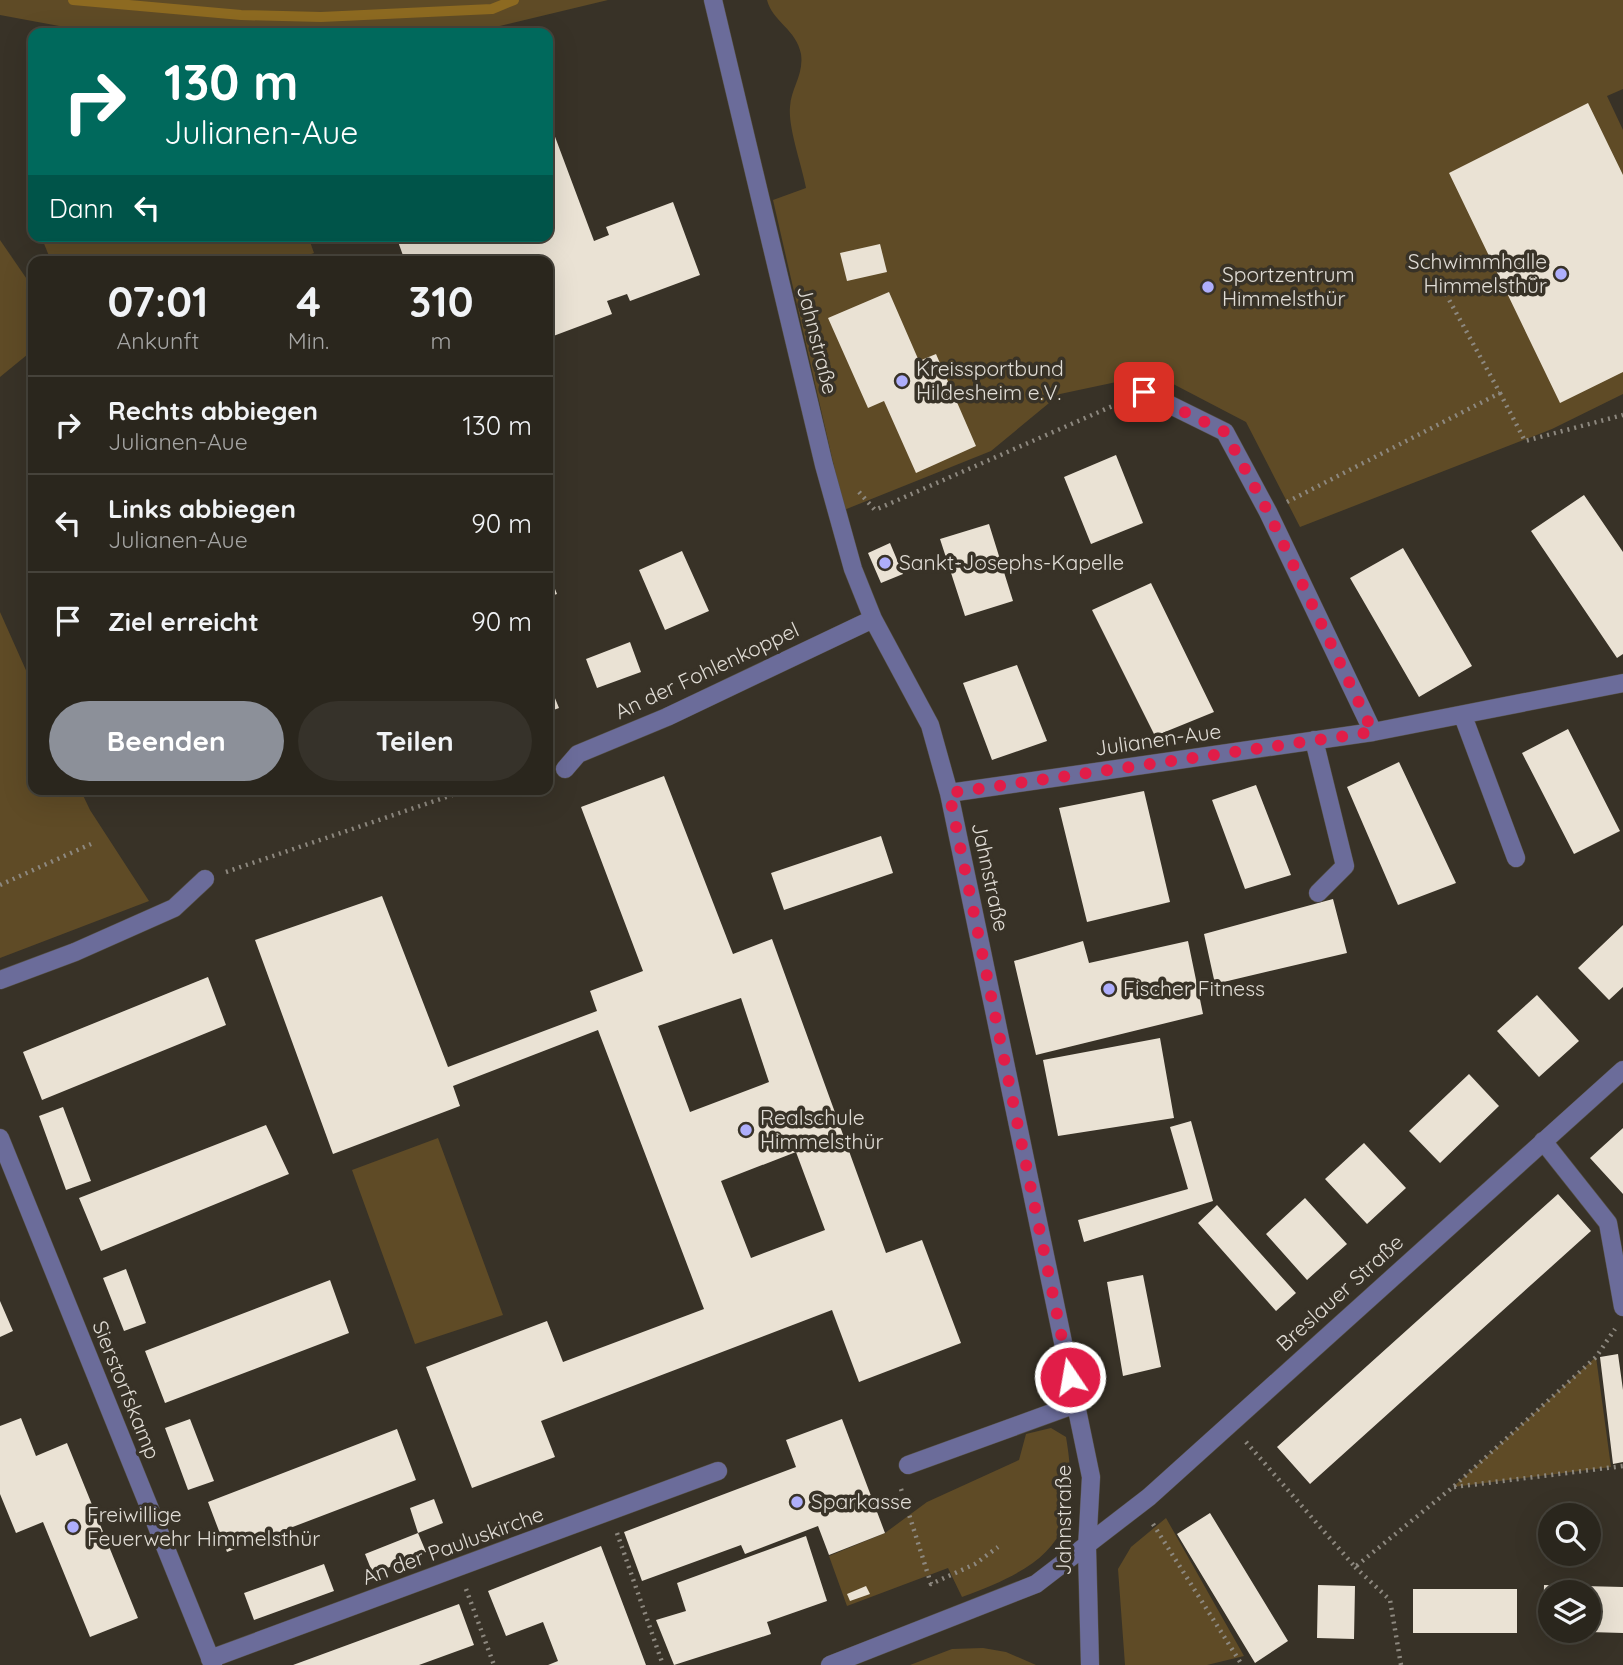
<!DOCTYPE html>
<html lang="de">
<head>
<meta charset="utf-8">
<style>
	:root { --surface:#2a261d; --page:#36322a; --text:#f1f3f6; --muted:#a5a5a4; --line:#46433b; --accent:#8c9099 }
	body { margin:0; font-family:Quicksand,sans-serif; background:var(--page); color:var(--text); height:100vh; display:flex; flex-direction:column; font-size:26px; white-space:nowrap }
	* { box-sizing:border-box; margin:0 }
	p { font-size:23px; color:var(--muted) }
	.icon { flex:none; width:38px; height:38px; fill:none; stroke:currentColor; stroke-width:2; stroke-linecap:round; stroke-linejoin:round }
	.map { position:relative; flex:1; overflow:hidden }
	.details { position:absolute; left:28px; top:256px; width:525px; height:539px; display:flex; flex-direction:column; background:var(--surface); border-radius:14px; box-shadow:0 7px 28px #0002,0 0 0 2px var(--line) }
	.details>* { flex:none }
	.guide { position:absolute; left:28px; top:28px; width:525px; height:214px; border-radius:14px; box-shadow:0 7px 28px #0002,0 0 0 2px var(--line); background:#00695c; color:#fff; overflow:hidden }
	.tools { position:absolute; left:1538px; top:1503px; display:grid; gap:14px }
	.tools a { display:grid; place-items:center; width:63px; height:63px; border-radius:50%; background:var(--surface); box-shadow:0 7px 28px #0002,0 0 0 2px var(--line); font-size:35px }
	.pin { position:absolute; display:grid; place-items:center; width:60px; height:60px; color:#fff; margin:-30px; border-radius:14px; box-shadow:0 4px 10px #0006 }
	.me { position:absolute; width:77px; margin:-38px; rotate:348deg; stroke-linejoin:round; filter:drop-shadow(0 0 5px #0008) }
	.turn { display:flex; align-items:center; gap:24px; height:147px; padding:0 21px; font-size:32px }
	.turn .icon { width:91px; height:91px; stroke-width:2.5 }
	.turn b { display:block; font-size:49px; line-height:60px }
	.then { display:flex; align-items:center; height:66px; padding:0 21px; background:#0003; gap:14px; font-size:26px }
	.eta { display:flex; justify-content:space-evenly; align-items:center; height:119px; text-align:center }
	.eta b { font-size:42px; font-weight:800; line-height:49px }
	.primary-button { display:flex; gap:14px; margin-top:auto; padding:14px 21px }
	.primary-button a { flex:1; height:80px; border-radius:42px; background:var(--accent); color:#fff; font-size:28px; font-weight:800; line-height:80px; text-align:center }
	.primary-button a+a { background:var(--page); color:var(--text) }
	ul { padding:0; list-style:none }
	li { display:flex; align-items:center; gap:21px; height:98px; padding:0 21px; border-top:2px solid var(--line) }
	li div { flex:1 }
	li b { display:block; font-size:26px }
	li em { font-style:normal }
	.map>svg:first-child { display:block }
	.green { fill:#5f4b26 }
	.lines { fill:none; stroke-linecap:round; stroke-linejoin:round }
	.stream { stroke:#8d6a21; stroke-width:10 }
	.building { fill:#eae2d4; fill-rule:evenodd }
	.minor-casing { stroke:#565146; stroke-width:19 }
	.path { stroke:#8d887f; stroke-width:4.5; stroke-dasharray:2 5; stroke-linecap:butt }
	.minor { stroke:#6b6c9a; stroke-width:18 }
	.route { stroke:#e11d48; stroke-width:12; stroke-dasharray:0 21.6 }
	.poi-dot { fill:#aeaefb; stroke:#383227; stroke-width:2.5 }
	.labels { text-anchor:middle; stroke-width:7; stroke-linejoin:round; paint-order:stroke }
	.poi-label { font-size:21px; fill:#e0dcd5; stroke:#383227; text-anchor:start }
	.street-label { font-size:21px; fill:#e0dcd5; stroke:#383227 }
</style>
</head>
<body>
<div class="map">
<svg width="1623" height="1665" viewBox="0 0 1623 1665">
	<rect width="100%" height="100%" fill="#383227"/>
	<!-- green -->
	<path class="green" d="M0,0H608L471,33H97L0,15Z
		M767,0H1623V89L1607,96L1623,130V394L1552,429L1300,527L1246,422L1154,374L1060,394L991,451L844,510L773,200L806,188C802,166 788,128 790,107C791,88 804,75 801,54C797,30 772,21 767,0Z
		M41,236H308L314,253L293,261H51Z
		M0,240L33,288V350L0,377Z
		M0,612L33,686V789H80L90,810L149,901L0,958Z
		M438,1138L503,1315L415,1344L352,1170Z
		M1596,1357L1611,1467L1453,1487Z
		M1051,1428L1066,1437C1083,1537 1052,1564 962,1597L948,1568L847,1606L829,1556L885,1533L927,1502L1019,1460L1026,1434Z
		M1166,1518L1244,1656L1207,1665H1125L1118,1569L1131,1547Z
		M983,1648L1006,1652L1036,1665H910L952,1649Z"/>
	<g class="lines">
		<!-- stream -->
		<path class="stream" d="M73,0L241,15L321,17L492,9L514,0"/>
	</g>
	<!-- building -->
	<path class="building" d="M1588,103L1623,175V372L1560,403L1449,173Z
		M548,118L594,241L609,235L606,227L673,202L700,275L630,301L627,294L607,301L612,314L548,338V261H405L396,236H548Z
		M880,244L887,272L847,281L840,253Z
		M889,292L919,361L936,354L976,446L916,473L884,401L868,408L828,318Z
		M1116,455L1143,523L1091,544L1064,477Z
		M1584,495L1623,552V654L1617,658L1531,531Z
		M989,524L1013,601L965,616L940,539Z
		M890,543L903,574L881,583L868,553Z
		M1403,548L1472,666L1419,697L1350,578Z
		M682,551L709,611L665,630L639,570Z
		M548,571L557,594L548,597Z
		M1151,583L1214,712L1155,736L1092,610Z
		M630,642L641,672L597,688L586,659Z
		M1017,665L1047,741L992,760L963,683Z
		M548,681L559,708L548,712Z
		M1568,729L1620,831L1574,854L1522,753Z
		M1399,762L1456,883L1398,905L1347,787Z
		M664,776L733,954L772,939L886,1253L922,1240L961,1343L859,1382L832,1310L541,1421L555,1457L472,1488L426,1367L547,1321L563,1362L704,1309L598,1030L453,1086L460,1106L333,1154L255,940L382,896L448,1067L597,1011L590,991L643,971L581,807ZM741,998L769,1082L690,1112L658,1026ZM796,1152L825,1230L751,1258L721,1181Z
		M1256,785L1291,875L1245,889L1212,800Z
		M304,789H325L307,796Z
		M1144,791L1170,902L1087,922L1059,808Z
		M881,836L893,873L784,910L771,873Z
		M1333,899L1347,953L1215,984L1204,934Z
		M1623,925V987L1609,1000L1578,968Z
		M1083,941L1089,963L1188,941L1203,1014L1036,1055L1014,961Z
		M208,977L226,1025L42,1100L23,1052Z
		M1537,995L1579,1041L1539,1077L1497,1031Z
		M1160,1038L1174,1118L1058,1136L1043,1060Z
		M1469,1074L1499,1106L1440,1163L1409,1131Z
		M63,1107L91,1181L66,1190L39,1116Z
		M1191,1121L1213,1201L1084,1242L1078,1220L1188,1189L1170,1127Z
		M266,1125L289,1174L101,1251L79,1198Z
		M1623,1128V1194L1590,1158Z
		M1364,1143L1406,1188L1367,1224L1325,1179Z
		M1558,1194L1591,1231L1310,1484L1277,1447Z
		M1305,1198L1347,1244L1307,1280L1266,1234Z
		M1217,1205L1296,1293L1276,1311L1198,1223Z
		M126,1269L146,1323L124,1331L103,1278Z
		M1143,1275L1161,1367L1123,1376L1107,1282Z
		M330,1280L349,1333L165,1403L145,1351Z
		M0,1301L13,1331L0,1337Z
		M1618,1354L1623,1390V1462L1613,1464L1600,1357Z
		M21,1418L36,1456L67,1443L138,1618L90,1637L43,1522L16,1533L0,1494V1426Z
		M190,1419L214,1481L188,1490L165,1428Z
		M842,1419L885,1533L829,1555L818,1526L745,1554L741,1545L642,1581L624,1532L796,1467L786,1440Z
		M397,1429L416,1480L227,1552L208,1502Z
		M434,1499L443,1523L418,1533L410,1508Z
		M1210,1513L1288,1641L1255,1663L1177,1534Z
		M418,1533L426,1552L373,1574L365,1554Z
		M806,1536L827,1601L767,1622L771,1634L674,1665L656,1620L686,1611L677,1583Z
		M601,1546L646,1665H548L558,1661L543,1622L506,1636L488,1591Z
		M324,1564L334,1591L254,1620L244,1593Z
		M1318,1585L1355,1586L1354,1639L1317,1638Z
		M1544,1585L1623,1587V1633L1589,1632V1592H1550V1631H1543Z
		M866,1586L870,1594L850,1601L847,1594Z
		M1413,1589H1517V1633H1413Z
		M459,1604L474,1645L419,1665H293Z"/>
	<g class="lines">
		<!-- minor casing -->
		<g class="minor-casing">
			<path id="minor" d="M713,0L824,465L853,569L873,619L930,725L949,793L1091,1477L1087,1548L1090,1665
				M1463,716L1516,858
				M1373,732L1623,683
				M1314,740L1345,866L1318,893
				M565,769L578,754L667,717L873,619
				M949,793L1373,732L1268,512L1225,432L1144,392
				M0,980L75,952L174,908L205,879
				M0,1138L213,1665
				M1543,1141L1608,1223L1623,1307
				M908,1465L1076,1404
				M210,1659L718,1471
				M830,1665L1036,1584L1149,1497L1623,1070"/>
		</g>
		<!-- path -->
		<path class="path" d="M1500,393L1525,441L1623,415
			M859,492L875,510L1124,401
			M1287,502L1500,393L1441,285
			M226,872L470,789
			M0,885L91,844
			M1246,1442L1355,1567L1453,1487L1596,1357L1615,1329
			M1454,1487L1623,1466
			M901,1489L931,1584L975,1564L998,1547
			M1153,1524L1242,1665
			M617,1533L663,1665
			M1355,1567L1390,1600L1401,1665
			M466,1589L494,1665"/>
		<!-- minor -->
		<use href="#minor" class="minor"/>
	</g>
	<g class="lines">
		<!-- route -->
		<path class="route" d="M1070,1377L949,793L1373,732L1268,512L1225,432L1144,392"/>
	</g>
	<!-- markers -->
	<g class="poi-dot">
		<circle cx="1561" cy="274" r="7"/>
		<circle cx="1208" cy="287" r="7"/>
		<circle cx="902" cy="381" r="7"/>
		<circle cx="885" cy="563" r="7"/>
		<circle cx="1109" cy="989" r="7"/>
		<circle cx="746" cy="1130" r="7"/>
		<circle cx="797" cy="1502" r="7"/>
		<circle cx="73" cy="1527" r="7"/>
	</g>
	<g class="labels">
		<!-- poi labels -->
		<g class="poi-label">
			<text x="1547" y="269" text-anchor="end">Schwimmhalle<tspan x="1547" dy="24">Himmelsthür</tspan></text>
			<text x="1222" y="282">Sportzentrum<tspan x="1222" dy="24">Himmelsthür</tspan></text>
			<text x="916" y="376">Kreissportbund<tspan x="916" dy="24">Hildesheim e.V.</tspan></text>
			<text x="899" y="570">Sankt-Josephs-Kapelle</text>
			<text x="1123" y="996">Fischer Fitness</text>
			<text x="760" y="1125">Realschule<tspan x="760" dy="24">Himmelsthür</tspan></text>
			<text x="811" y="1509">Sparkasse</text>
			<text x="87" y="1522">Freiwillige<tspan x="87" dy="24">Feuerwehr Himmelsthür</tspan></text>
		</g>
		<!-- street labels -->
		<g class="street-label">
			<text transform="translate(817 340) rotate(76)" y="7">Jahnstraße</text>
			<text transform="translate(707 671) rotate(-25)" y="7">An der Fohlenkoppel</text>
			<text transform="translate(1158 740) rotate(-8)" y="7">Julianen-Aue</text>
			<text transform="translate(990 877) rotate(78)" y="7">Jahnstraße</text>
			<text transform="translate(1340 1293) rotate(-42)" y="7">Breslauer Straße</text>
			<text transform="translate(126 1390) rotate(68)" y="7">Sierstorfskamp</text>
			<text transform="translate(1064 1520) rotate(-90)" y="7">Jahnstraße</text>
			<text transform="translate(453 1546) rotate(-20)" y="7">An der Pauluskirche</text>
		</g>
	</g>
</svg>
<div class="tools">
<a><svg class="icon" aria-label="search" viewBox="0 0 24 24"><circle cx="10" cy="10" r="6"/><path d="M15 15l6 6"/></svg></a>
<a><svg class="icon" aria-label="layers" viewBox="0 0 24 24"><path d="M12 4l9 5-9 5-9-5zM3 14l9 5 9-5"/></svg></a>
</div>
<div class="pin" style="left:1144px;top:392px;background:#d93025"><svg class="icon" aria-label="arrive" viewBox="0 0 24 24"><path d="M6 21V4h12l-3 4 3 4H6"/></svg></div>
<svg class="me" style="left:1070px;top:1377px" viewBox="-20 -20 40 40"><circle r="17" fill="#e11d48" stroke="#fff" stroke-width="3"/><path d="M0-11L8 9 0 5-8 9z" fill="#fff"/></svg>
<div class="guide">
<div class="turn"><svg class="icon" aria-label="right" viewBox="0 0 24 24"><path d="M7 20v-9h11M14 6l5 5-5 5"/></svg><div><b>130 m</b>Julianen-Aue</div></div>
<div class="then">Dann<svg class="icon" aria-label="left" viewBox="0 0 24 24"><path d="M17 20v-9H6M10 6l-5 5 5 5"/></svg></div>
</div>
<section class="details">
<div class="eta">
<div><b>07:01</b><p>Ankunft</p></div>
<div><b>4</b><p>Min.</p></div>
<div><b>310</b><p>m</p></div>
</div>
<ul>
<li><svg class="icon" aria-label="right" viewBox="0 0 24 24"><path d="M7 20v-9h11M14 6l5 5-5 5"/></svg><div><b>Rechts abbiegen</b><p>Julianen-Aue</p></div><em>130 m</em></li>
<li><svg class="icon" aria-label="left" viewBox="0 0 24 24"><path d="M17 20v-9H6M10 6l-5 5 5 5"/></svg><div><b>Links abbiegen</b><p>Julianen-Aue</p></div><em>90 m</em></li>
<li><svg class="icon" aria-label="arrive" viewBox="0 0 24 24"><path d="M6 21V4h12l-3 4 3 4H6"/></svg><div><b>Ziel erreicht</b></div><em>90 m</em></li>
</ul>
<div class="primary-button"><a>Beenden</a><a>Teilen</a></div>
</section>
</div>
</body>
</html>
